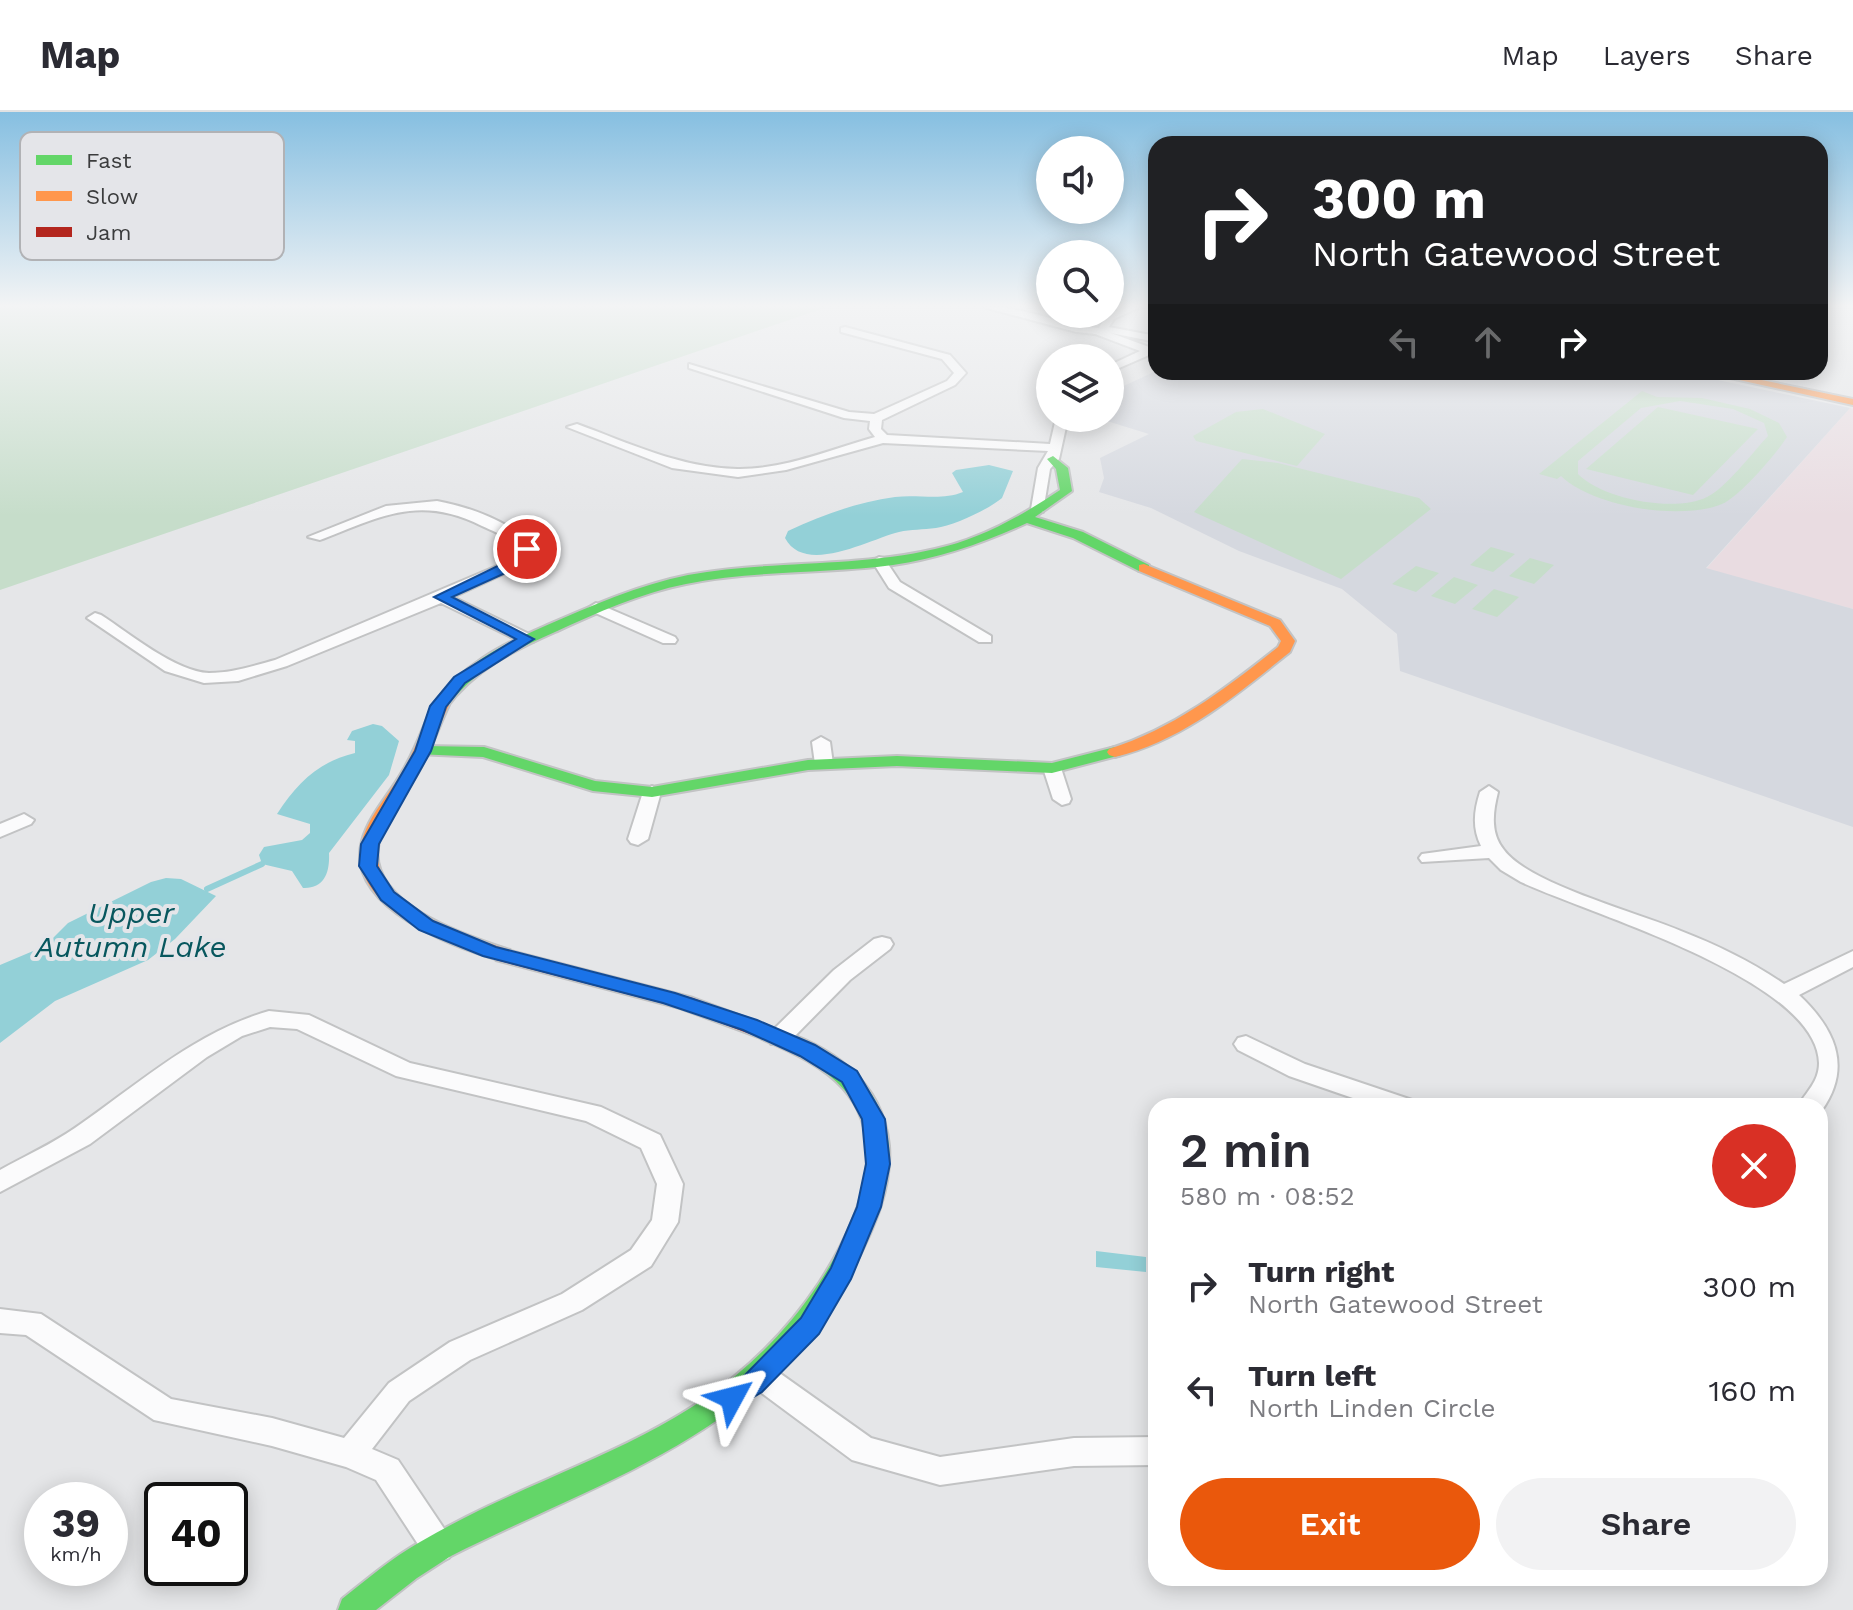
<!DOCTYPE html>
<html lang="en">
<head>
<meta charset="utf-8">
<style>
	:root { --surface:#fff; --page:#f2f2f3; --text:#2b2b33; --muted:#7c7c81; --line:#e1e1e2; --accent:#ea580c }
	body { margin:0; font-family:"Work Sans",sans-serif; background:var(--page); color:var(--text); height:100vh; display:flex; flex-direction:column; font-size:30px; white-space:nowrap }
	* { box-sizing:border-box; margin:0 }
	p { font-size:26px; color:var(--muted) }
	.icon { flex:none; width:44px; height:44px; fill:none; stroke:currentColor; stroke-width:2; stroke-linecap:round; stroke-linejoin:round }
	.map { position:relative; flex:1; overflow:hidden }
	.drawer { position:absolute; left:1148px; top:986px; width:680px; height:488px; display:flex; flex-direction:column; background:var(--surface); border-radius:24px; box-shadow:0 4px 20px #0003 }
	.drawer>* { flex:none }
	.hud { position:absolute; left:1148px; top:24px; width:680px; height:244px; border-radius:24px; box-shadow:0 4px 20px #0003; background:#202124; color:#fff; overflow:hidden }
	.controls { position:absolute; left:1036px; top:24px; display:grid; gap:16px }
	.controls a { display:grid; place-items:center; width:88px; height:88px; border-radius:50%; background:var(--surface); box-shadow:0 4px 20px #0003; font-size:40px }
	.speed { position:absolute; left:24px; top:1370px; display:flex; gap:16px; font-size:40px; font-weight:700; text-align:center }
	.speed>* { display:grid; place-content:center; width:104px; height:104px; border-radius:50%; background:var(--surface); box-shadow:0 4px 20px #0003; line-height:1 }
	.speed small { font-size:20px; font-weight:400 }
	.speed .limit { border:4px solid #111; border-radius:12px; background:#fff; color:#111 }
	.pin { position:absolute; display:grid; place-items:center; width:68px; height:68px; color:#fff; margin:-34px; border:4px solid #fff; border-radius:50%; box-shadow:0 2px 8px #0007 }
	.me { position:absolute; width:88px; margin:-44px; rotate:52deg; stroke-linejoin:round; filter:drop-shadow(0 0 6px #0008) }
	.turn { display:flex; align-items:center; gap:28px; height:168px; padding:0 32px; font-size:36px }
	.turn .icon { width:104px; height:104px; stroke-width:2.5 }
	.turn b { display:block; font-size:56px; line-height:68px }
	.lanes { display:flex; align-items:center; height:76px; padding:0 32px; background:#0003; justify-content:center; gap:40px; direction:ltr }
	.lanes .off { opacity:.35 }
	.round { display:grid; place-items:center; flex:none; width:84px; height:84px; border-radius:42px; background:var(--page) }
	.overview { display:flex; align-items:center; justify-content:space-between; height:136px; padding:0 32px }
	h1 { font-size:48px; font-weight:600; line-height:60px }
	.cta { display:flex; gap:16px; margin-top:auto; padding:16px 32px }
	.cta a { flex:1; height:92px; border-radius:48px; background:var(--accent); color:#fff; font-size:32px; font-weight:600; line-height:92px; text-align:center }
	.cta a+a { background:var(--page); color:var(--text) }
	ul { padding:0; list-style:none }
	li { display:flex; align-items:center; gap:24px; height:104px; padding:0 32px }
	li div { flex:1 }
	li b { display:block; font-size:30px }
	li em { font-style:normal }
	header { display:flex; align-items:center; gap:48px; box-sizing:border-box; height:112px; padding:0 40px; background:var(--surface); border-bottom:2px solid var(--line) }
	header strong { font-size:38px }
	nav { display:flex; gap:44px; margin-inline-start:auto; font-size:28px }
	.map>svg:first-child { display:block }
	.commercial { fill:#e9dce1 }
	.built { fill:#d5d8df }
	.green { fill:#c6ddca; fill-rule:evenodd }
	.water { fill:#93d0d7 }
	.lines { fill:none; stroke-linecap:round; stroke-linejoin:round }
	.stream { stroke:#93d0d7; stroke-width:6 }
	.street-casing { stroke:#c2c3c4; stroke-width:4 }
	.fast-casing { stroke:#c2c3c4; stroke-width:4 }
	.slow-casing { stroke:#c2c3c4; stroke-width:4 }
	.jam-casing { stroke:#c2c3c4; stroke-width:4 }
	.street { fill:#fbfbfc; fill-rule:evenodd }
	.fast { fill:#63d668; fill-rule:evenodd }
	.slow { fill:#ff974d; fill-rule:evenodd }
	.jam { fill:#b3261e; fill-rule:evenodd }
	.route { fill:#1a73e8; stroke:#114b97; stroke-width:2 }
	.labels { text-anchor:middle; stroke-width:8; stroke-linejoin:round; paint-order:stroke }
	.water-label { font-size:30px; font-style:italic; fill:#08575e; stroke:#e4e5e9 }
	.key { fill:#e4e5e9; stroke:#b1b2b5; stroke-width:2 }
	.key-label { font-size:22px; fill:#3b3c3d }
</style>
</head>
<body>
<header>
<strong>Map</strong>
<nav><a>Map</a><a>Layers</a><a>Share</a></nav>
</header>
<div class="map">
<svg width="1853" height="1498" viewBox="0 0 1853 1498">
	<rect width="100%" height="100%" fill="#e5e6e8"/>
	<!-- commercial -->
	<path class="commercial" d="M1850,296L1853,297V497L1706,457Z"/>
	<!-- built -->
	<path class="built" d="M1156,259L1680,260L1850,296L1706,456L1853,497V715L1400,559L1397,522L1342,477L1239,439L1151,396L1099,380L1104,366L1100,346L1149,322L1097,306H1110V291L1116,288L1111,280Z"/>
	<!-- green -->
	<path class="green" d="M0,195H827L0,478Z
		M1642,279L1657,285L1702,286L1750,297L1779,311L1787,325C1777,341 1739,385 1722,392C1681,409 1593,395 1561,364L1557,367L1539,362ZM1680,289L1733,297L1764,311L1768,324C1753,340 1726,376 1707,385C1675,401 1602,387 1578,362V349L1641,296Z
		M1658,295L1758,317L1693,383L1586,357Z
		M1263,297L1325,322L1297,354L1196,329L1193,324L1236,300Z
		M1242,347L1278,351L1419,386L1431,397L1341,467L1194,400Z
		M1491,435L1515,442L1493,460L1470,453Z
		M1530,446L1554,453L1534,472L1509,464Z
		M1416,454L1439,461L1416,480L1392,472Z
		M1454,465L1478,473L1455,492L1431,484Z
		M1494,477L1519,485L1497,505L1472,497Z"/>
	<!-- water -->
	<path class="water" d="M989,353L1013,359L1002,386C989,397 953,414 936,416C923,418 911,417 899,420C870,427 805,464 785,426L788,419C822,403 858,390 895,385C919,382 941,389 963,380L952,361L956,358Z
		M373,612L382,614L399,629L389,663L329,741C330,761 324,777 303,776L292,759L262,752L259,743L264,735L302,728L310,721V712L277,702C298,670 318,650 355,641V629L347,628L352,619Z
		M166,766L181,767L216,784L175,827L148,848L55,889L0,931V853L45,834L68,811L151,770Z
		M1096,1139L1146,1145V1160L1096,1155Z"/>
	<g class="lines">
		<!-- stream -->
		<path class="stream" d="M207,777L262,752"/>
		<!-- street casing -->
		<g class="street-casing">
			<path id="street" d="M983,195C1023,193 1059,213 1099,216C1108,199 1121,195 1140,195L1114,207L1109,215L1156,224V230L1111,221L1149,235L1156,234V240L1110,260V253L1140,239L1095,222L1076,220Z
				M845,215L950,243L966,261L955,273L882,308L881,317L887,323L1050,332L1056,306H1068L1059,347L1050,357L1043,400L1031,397L1038,356L1048,339L883,331L786,358L738,365L672,356L567,315L577,312C629,331 681,356 737,357C783,358 832,337 875,325L869,317L870,309L844,306L689,256V252L849,300L874,302L947,269L954,261L942,247L841,220V216Z
				M437,389C469,395 514,410 534,437L514,457L453,485L533,524V530H521L441,491L287,554L238,569L204,571L165,559L87,506L95,501L101,503C129,521 176,560 209,561C232,561 253,554 275,548L504,451L519,437C510,425 495,420 482,414C419,382 380,405 320,428L308,425L386,394Z
				M879,445L884,446L900,470L991,524V530H979L889,476L872,449Z
				M596,491L675,525L677,528L675,531H663L591,499L588,496Z
				M821,625L830,630L833,652L824,657L815,652L812,630Z
				M1052,651L1061,656L1071,687L1069,691L1062,693L1053,687L1043,656Z
				M652,674L661,680L648,727L638,733L631,731L628,727L643,680Z
				M1489,674L1498,680C1493,700 1490,721 1504,738C1529,772 1639,801 1681,819C1717,833 1752,850 1784,872L1853,839V855L1799,883C1834,916 1853,954 1822,998L1820,999V994H1798C1806,980 1819,970 1819,951C1817,867 1587,801 1521,770L1501,758L1489,746L1422,750L1419,746L1422,742L1481,734C1472,716 1474,699 1480,680Z
				M24,702L34,708L31,712L0,725V712Z
				M882,825L890,827L893,832L890,837L850,868L787,932H771L767,926L771,920L834,858L874,827Z
				M269,899L309,903L410,951L601,995L660,1023L683,1072L678,1110L651,1154L582,1198L470,1248L409,1289L372,1337L398,1348L449,1424L454,1435L449,1446L438,1451L427,1446L376,1368L346,1355L272,1334L154,1308L26,1223L0,1221V1197L41,1202L171,1287L272,1306L344,1326L389,1271L450,1230L562,1182L631,1138L652,1108L657,1072L641,1036L586,1009L396,964L297,917L270,915L242,924L207,945L90,1032L0,1080V1058C25,1044 52,1032 75,1016C139,972 193,921 269,899Z
				M1246,924L1305,952L1412,988L1415,994H1376L1289,964L1238,938L1234,932L1238,926Z
				M761,1251L771,1255L871,1326L940,1345L1074,1326L1156,1325V1353L1074,1354L940,1373L852,1348L751,1273L746,1264L751,1255Z"/>
		</g>
		<!-- fast casing -->
		<g class="fast-casing">
			<path id="fast" d="M1053,344L1068,356L1072,379L1035,405L1083,420L1149,453V459H1139L1073,426L1027,411C983,431 941,446 893,453C825,462 754,458 686,472C640,481 597,501 555,520C512,539 474,558 446,596L441,598L433,593C462,553 501,533 545,514C591,494 638,473 688,463C769,448 854,456 935,437C981,427 1021,404 1060,378L1056,357L1047,347Z
				M423,634L484,635L595,669L652,675L808,648L897,644L1052,651L1115,635L1123,640L1121,643L1052,661L897,654L808,658L652,685L593,679L483,645L417,642L415,639L417,636Z
				M769,915C828,932 883,967 889,1034C892,1075 875,1113 857,1149C771,1321 611,1363 451,1444L417,1466L376,1498H338L342,1487C367,1467 392,1446 420,1430C569,1343 715,1327 819,1171C839,1140 858,1104 865,1067C879,985 827,954 762,927L759,922L762,917Z"/>
		</g>
		<!-- slow casing -->
		<g class="slow-casing">
			<path id="slow" d="M1703,260H1723L1853,287V293Z
				M1144,452L1280,508L1295,529L1290,540C1236,583 1184,628 1115,645L1109,643L1107,640L1109,637C1175,616 1225,577 1278,535L1281,529L1270,514L1139,459V453Z
				M441,588L449,593C439,614 432,635 421,655C408,681 385,702 379,730C364,791 466,824 510,838L513,843L510,848L503,849C455,836 344,795 362,729C369,703 389,683 402,660C415,639 423,615 433,593Z"/>
		</g>
		<!-- jam casing -->
		<g class="jam-casing">
			<path id="jam" d="M503,837L693,886L776,917L779,922L776,927L769,929L680,896L496,848L493,843L496,838Z"/>
		</g>
		<!-- street -->
		<use href="#street" class="street"/>
		<!-- fast -->
		<use href="#fast" class="fast"/>
		<!-- slow -->
		<use href="#slow" class="slow"/>
		<!-- jam -->
		<use href="#jam" class="jam"/>
	</g>
	<!-- sky -->
	<linearGradient id="sky" x2="0" y2="1"><stop stop-color="#86bfe1"/><stop offset="0.48" stop-color="#f3f4f5"/><stop offset="1" stop-color="#f3f4f5" stop-opacity="0"/></linearGradient>
	<rect width="1853" height="404" fill="url(#sky)"/>
	<!-- route -->
	<path class="route" d="M522,434L534,437L514,457L452,485L534,527L465,571L446,595L431,639L379,732L377,754L394,780L433,809L496,835L675,881L757,908L815,933L857,959L885,1007L890,1052L881,1095L851,1167L819,1222L762,1280L732,1298L722,1295L718,1286L722,1278L744,1264L801,1206L831,1156L857,1095L866,1052L862,1007L842,970L800,944L743,918L663,891L483,844L419,818L381,788L359,754L361,732L415,639L430,594L454,565L516,527L434,485L504,451Z"/>
	<g class="labels">
		<!-- water labels -->
		<g class="water-label">
			<text x="131" y="811">Upper<tspan x="131" dy="34">Autumn Lake</tspan></text>
		</g>
	</g>
	<!-- legend -->
	<rect x="20" y="20" width="264" height="128" rx="12" class="key"/>
	<rect x="36" y="43" width="36" height="10" fill="#63d668"/>
	<rect x="36" y="79" width="36" height="10" fill="#ff974d"/>
	<rect x="36" y="115" width="36" height="10" fill="#b3261e"/>
	<g class="key-label">
		<text x="86" y="56">Fast</text>
		<text x="86" y="92">Slow</text>
		<text x="86" y="128">Jam</text>
	</g>
</svg>
<div class="controls">
<a><svg class="icon" aria-label="sound" viewBox="0 0 24 24"><path d="M4 9h4l5-4v14l-5-4H4zM17 9q2 3 0 6"/></svg></a>
<a><svg class="icon" aria-label="search" viewBox="0 0 24 24"><circle cx="10" cy="10" r="6"/><path d="M15 15l6 6"/></svg></a>
<a><svg class="icon" aria-label="layers" viewBox="0 0 24 24"><path d="M12 4l9 5-9 5-9-5zM3 14l9 5 9-5"/></svg></a>
</div>
<div class="speed"><div>39<small>km/h</small></div><div class="limit">40</div></div>
<div class="pin" style="left:527px;top:437px;background:#d93025"><svg class="icon" aria-label="arrive" viewBox="0 0 24 24"><path d="M6 21V4h12l-3 4 3 4H6"/></svg></div>
<svg class="me" style="left:732px;top:1286px" viewBox="-20 -20 40 40"><path d="M0-17L14 15 0 8-14 15z" fill="#1a73e8" stroke="#fff" stroke-width="4"/></svg>
<div class="hud">
<div class="turn"><svg class="icon" aria-label="right" viewBox="0 0 24 24"><path d="M7 20v-9h11M14 6l5 5-5 5"/></svg><div><b>300 m</b>North Gatewood Street</div></div>
<div class="lanes"><svg class="icon off" aria-label="left" viewBox="0 0 24 24"><path d="M17 20v-9H6M10 6l-5 5 5 5"/></svg><svg class="icon off" aria-label="ahead" viewBox="0 0 24 24"><path d="M12 20V5M6 11l6-6 6 6"/></svg><svg class="icon" aria-label="right" viewBox="0 0 24 24"><path d="M7 20v-9h11M14 6l5 5-5 5"/></svg></div>
</div>
<section class="drawer">
<div class="overview"><div><h1>2 min</h1><p>580 m · 08:52</p></div><a class="round" style="background:#d93025;color:#fff"><svg class="icon" aria-label="close" viewBox="0 0 24 24"><path d="M6 6l12 12M18 6L6 18"/></svg></a></div>
<ul>
<li><svg class="icon" aria-label="right" viewBox="0 0 24 24"><path d="M7 20v-9h11M14 6l5 5-5 5"/></svg><div><b>Turn right</b><p>North Gatewood Street</p></div><em>300 m</em></li>
<li><svg class="icon" aria-label="left" viewBox="0 0 24 24"><path d="M17 20v-9H6M10 6l-5 5 5 5"/></svg><div><b>Turn left</b><p>North Linden Circle</p></div><em>160 m</em></li>
</ul>
<div class="cta"><a>Exit</a><a>Share</a></div>
</section>
</div>
</body>
</html>
